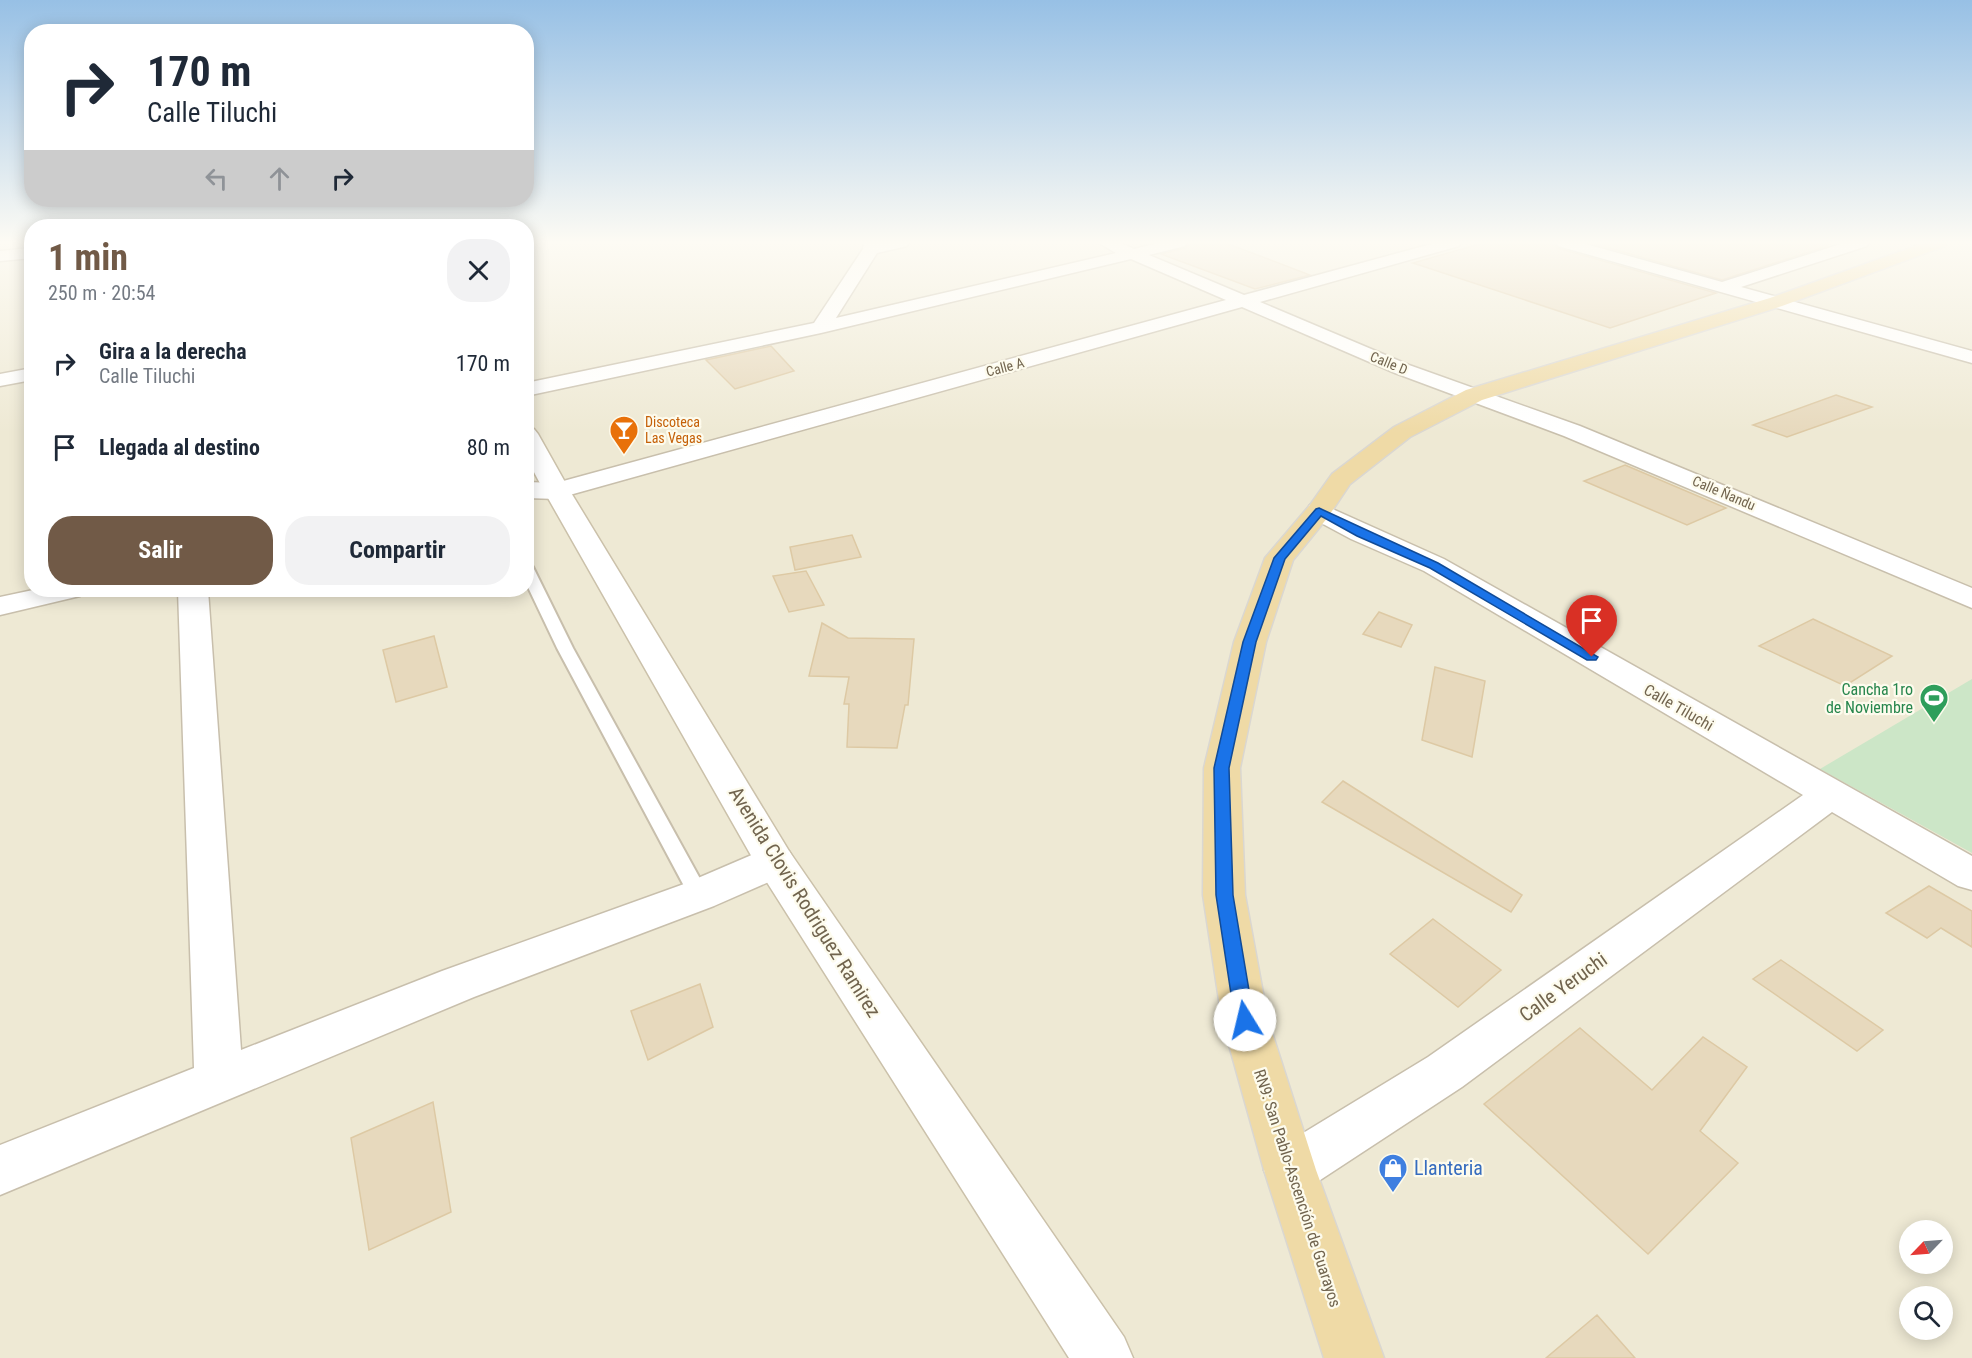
<!DOCTYPE html>
<html lang="es">
<head>
<meta charset="utf-8">
<style>
	:root { --surface:#fff; --page:#f2f2f3; --text:#1f2937; --muted:#747a83; --accent:#715a47 }
	body { margin:0; font-family:"Roboto Condensed",sans-serif; background:var(--page); color:var(--text); height:100vh; display:flex; flex-direction:column; font-size:22px; white-space:nowrap }
	* { box-sizing:border-box; margin:0 }
	p { font-size:20px; color:var(--muted) }
	.icon { flex:none; width:33px; height:33px; fill:none; stroke:currentColor; stroke-width:2; stroke-linecap:round; stroke-linejoin:round }
	.map { position:relative; flex:1; overflow:hidden }
	.drawer { position:absolute; left:24px; top:219px; width:510px; height:378px; display:flex; flex-direction:column; background:var(--surface); border-radius:24px; box-shadow:0 3px 15px #0003 }
	.drawer>* { flex:none }
	.hud { position:absolute; left:24px; top:24px; width:510px; height:183px; border-radius:24px; box-shadow:0 3px 15px #0003; background:#fff; color:var(--text); overflow:hidden }
	.needle { width:39px; rotate:245deg }
	.fabs { position:absolute; left:1899px; top:1220px; display:grid; gap:12px }
	.fabs a { display:grid; place-items:center; width:54px; height:54px; border-radius:50%; background:var(--surface); box-shadow:0 3px 15px #0003; font-size:30px }
	.pin { position:absolute; display:grid; place-items:center; width:51px; height:51px; color:#fff; margin:-62px -26px; border-radius:50% 50% 50% 0; rotate:-45deg; box-shadow:0 0 6px #0007 }
	.pin .icon { rotate:45deg }
	.me { position:absolute; width:66px; margin:-33px; rotate:351deg; stroke-linejoin:round; filter:drop-shadow(0 0 4px #0008) }
	.turn { display:flex; align-items:center; gap:21px; height:126px; padding:0 24px; font-size:27px }
	.turn .icon { width:78px; height:78px; stroke-width:2.5 }
	.turn b { display:block; font-size:42px; line-height:51px }
	.lanes { display:flex; align-items:center; height:57px; padding:0 24px; background:#0003; justify-content:center; gap:30px; direction:ltr }
	.lanes .off { opacity:.35 }
	.round { display:grid; place-items:center; flex:none; width:63px; height:63px; border-radius:24px; background:var(--page) }
	.headline { display:flex; align-items:center; justify-content:space-between; height:102px; padding:0 24px }
	h1 { font-size:36px; font-weight:700; line-height:45px; color:var(--accent) }
	.primary-button { display:flex; gap:12px; margin-top:auto; padding:12px 24px }
	.primary-button a { flex:1; height:69px; border-radius:24px; background:var(--accent); color:#fff; font-size:24px; font-weight:700; line-height:69px; text-align:center }
	.primary-button a+a { background:var(--page); color:var(--text) }
	ul { padding:0; list-style:none }
	li { display:flex; align-items:center; gap:18px; height:84px; padding:0 24px }
	li div { flex:1 }
	li b { display:block; font-size:22px }
	li em { font-style:normal }
	.map>svg:first-child { display:block }
	.residential { fill:#eee9d4; fill-rule:evenodd }
	.green { fill:#cce6c7 }
	.building { fill:#e7d9bd; stroke:#ddc9a4; stroke-width:1.5 }
	.lines { fill:none; stroke-linecap:round; stroke-linejoin:round }
	.service-casing { stroke:#c8bfac; stroke-width:4 }
	.minor-casing { stroke:#c8bfac; stroke-width:3 }
	.tertiary-casing { stroke:#c8bfac; stroke-width:3 }
	.secondary-casing { stroke:#cbc1aa; stroke-width:3 }
	.trunk-casing { stroke:#dad7d1; stroke-width:3 }
	.service { fill:#fff; fill-rule:evenodd }
	.minor { fill:#fff; fill-rule:evenodd }
	.tertiary { fill:#fff; fill-rule:evenodd }
	.secondary { fill:#fff; fill-rule:evenodd }
	.trunk { fill:#efdaa6; fill-rule:evenodd }
	.route { fill:#1a73e8; stroke:#114b97; stroke-width:1.5 }
	.labels { text-anchor:middle; stroke-width:4.5; stroke-linejoin:round; paint-order:stroke }
	.far-street-label { font-size:14px; fill:#71644e; stroke:#fdfbed }
	.far-food-label { font-size:14px; fill:#c56008; stroke:#fdfbed; text-anchor:start }
	.leisure-label { font-size:16px; fill:#27864d; stroke:#fdfbed; text-anchor:end }
	.street-label { font-size:16px; fill:#71644e; stroke:#fdfbed }
	.near-street-label { font-size:20px; fill:#71644e; stroke:#fdfbed }
	.near-shop-label { font-size:20px; fill:#366cbe; stroke:#fdfbed; text-anchor:start }
</style>
</head>
<body>
<div class="map">
<svg width="1972" height="1358" viewBox="0 0 1972 1358">
	<rect width="100%" height="100%" fill="#faf7e7"/>
	<!-- residential -->
	<path class="residential" d="M0,243H31L32,590H526L527,243H1972V1358H0ZM1910,1230H1942V1263H1910ZM1910,1296H1942V1329H1910Z"/>
	<!-- green -->
	<path class="green" d="M1972,679V853L1820,769Z"/>
	<!-- building -->
	<path class="building" d="M1189,243H1226L1310,275L1255,289L1161,254L1186,248Z
		M1483,243H1554L1557,248L1716,293L1610,328L1413,263Z
		M1591,243H1828V246L1722,280Z
		M771,346L794,371L735,389L706,360Z
		M1836,395L1872,407L1787,437L1753,425Z
		M1625,465L1726,508L1687,525L1584,481Z
		M852,535L861,557L795,570L790,547Z
		M806,571L824,605L789,612L773,576Z
		M1379,612L1412,625L1401,647L1363,634Z
		M1813,619L1892,656L1845,686L1759,646Z
		M822,623L848,638L914,639L908,705H905L897,748L847,747L849,704H844L849,677L809,676Z
		M434,636L447,687L396,702L383,650Z
		M1435,667L1485,681L1472,757L1422,740Z
		M1343,781L1522,895L1511,912L1322,802Z
		M1929,886L1972,911V947L1941,928L1927,938L1886,913Z
		M1433,919L1501,970L1458,1007L1390,954Z
		M1781,960L1883,1030L1857,1051L1753,979Z
		M700,984L713,1027L648,1060L631,1011Z
		M1580,1028L1652,1090L1703,1037L1747,1067L1700,1131L1738,1163L1648,1254L1484,1104Z
		M433,1102L451,1212L369,1250L351,1138Z
		M1597,1315L1635,1358H1546Z"/>
	<g class="lines">
		<!-- service casing -->
		<g class="service-casing">
			<path id="service" d="M526,563L533,567L573,648L709,895L706,901L699,903L692,901L557,648L526,583Z"/>
		</g>
		<!-- minor casing -->
		<g class="minor-casing">
			<path id="minor" d="M864,243H909L907,246L877,253L836,318L1116,253L1099,243H1121L1134,249L1158,243H1187L1185,246L1149,255L1244,295L1435,243H1461L1459,246L1260,302L1409,365L1580,426L1972,588V608L1564,436L1395,373L1242,307L566,496L557,499L526,498V482L556,483L1226,300L1131,259L821,333L526,396V383L814,323L863,249Z
				M1556,243H1582L1722,282L1844,243H1869L1867,246L1741,287L1972,351V363L1558,246Z
				M32,368V380L0,386V374Z
				M1319,503L1444,559L1972,856V890L1958,886L1832,812L1462,1087L1308,1188L1290,1195L1272,1188L1264,1170L1272,1152L1428,1057L1803,795L1424,571L1351,539L1310,517L1306,511L1310,505Z
				M33,590H85L80,596L0,615V597Z
				M178,590H208L241,1050L442,971L684,884L761,851L775,847L789,851L795,862L789,873L714,906L474,997L0,1195V1145L194,1068Z"/>
		</g>
		<!-- tertiary casing -->
		<g class="tertiary-casing">
			<path id="tertiary" d="M32,248V258L0,261V251Z"/>
		</g>
		<!-- secondary casing -->
		<g class="secondary-casing">
			<path id="secondary" d="M526,427L534,429L538,434L570,491L789,851L1124,1337L1133,1358H1069L761,873L544,491L526,457Z"/>
		</g>
		<!-- trunk casing -->
		<g class="trunk-casing">
			<path id="trunk" d="M1924,243H1947L1945,246L1782,306L1482,400L1410,437L1350,484L1328,517L1293,560L1266,642L1240,768L1245,895L1268,1020L1316,1170L1384,1358H1324L1264,1170L1222,1020L1203,895L1204,768L1234,642L1265,558L1310,505L1332,474L1394,427L1466,390L1770,298Z"/>
		</g>
		<!-- service -->
		<use href="#service" class="service"/>
		<!-- minor -->
		<use href="#minor" class="minor"/>
		<!-- tertiary -->
		<use href="#tertiary" class="tertiary"/>
		<!-- secondary -->
		<use href="#secondary" class="secondary"/>
		<!-- trunk -->
		<use href="#trunk" class="trunk"/>
	</g>
	<!-- sky -->
	<linearGradient id="sky" x2="0" y2="1"><stop stop-color="#97c0e5"/><stop offset="0.56" stop-color="#fdfbf4"/><stop offset="1" stop-color="#fdfbf4" stop-opacity="0"/></linearGradient>
	<rect width="1972" height="433" fill="url(#sky)"/>
	<!-- route -->
	<path class="route" d="M1319,508L1438,563L1598,657L1596,660H1587L1430,568L1357,536L1321,516L1285,559L1256,642L1229,768L1233,895L1254,1020L1252,1026L1245,1029L1238,1026L1235,1020L1216,895L1214,768L1243,642L1274,558L1316,509Z"/>
	<!-- icons -->
	<defs>
		<g id="bar-pin" transform="scale(1.5)"><path d="M0 17L-7.5 6A9.5 9.5 0 1 1 7.5 6Z" fill="#e8710a" stroke="#fdfbed"/><path d="M-6-5H6L.8 .8V4.5H3.5V6h-7V4.5H-.8V.8Z" fill="#fff"/></g>
		<g id="stadium-pin" transform="scale(1.5)"><path d="M0 17L-7.5 6A9.5 9.5 0 1 1 7.5 6Z" fill="#2e9e5b" stroke="#fdfbed"/><path d="M0-5a6.5 5 0 1 0 0 10a6.5 5 0 1 0 0-10ZM-3.5-1.8h7v3.6h-7Z" fill="#fff"/></g>
		<g id="shop-pin" transform="scale(1.5)"><path d="M0 17L-7.5 6A9.5 9.5 0 1 1 7.5 6Z" fill="#3f7fe0" stroke="#fdfbed"/><path d="M-5-2.5h2.3a2.7 3.5 0 0 1 5.4 0H5L5.5 6h-11ZM-1.5-2.5h3a1.5 2.3 0 0 0-3 0Z" fill="#fff"/></g>
	</defs>
	<g fill-rule="evenodd">
		<use href="#bar-pin" x="624" y="430"/>
		<use href="#stadium-pin" x="1934" y="698"/>
		<use href="#shop-pin" x="1393" y="1168"/>
	</g>
	<g class="labels">
		<!-- far-street labels -->
		<g class="far-street-label">
			<text transform="translate(1389 363) rotate(22)" y="5">Calle D</text>
			<text transform="translate(1005 367) rotate(-15)" y="5">Calle A</text>
			<text transform="translate(1724 493) rotate(23)" y="5">Calle Ñandu</text>
		</g>
		<!-- far-food labels -->
		<g class="far-food-label">
			<text x="645" y="427">Discoteca<tspan x="645" dy="16">Las Vegas</tspan></text>
		</g>
		<!-- leisure labels -->
		<g class="leisure-label">
			<text x="1913" y="695">Cancha 1ro<tspan x="1913" dy="18">de Noviembre</tspan></text>
		</g>
		<!-- street labels -->
		<g class="street-label">
			<text transform="translate(1679 707) rotate(30)" y="6">Calle Tiluchi</text>
			<text transform="translate(1298 1188) rotate(72)" y="6">RN9: San Pablo-Ascención de Guarayos</text>
		</g>
		<!-- near-street labels -->
		<g class="near-street-label">
			<text transform="translate(805 902) rotate(58)" y="7">Avenida Clovis Rodriguez Ramirez</text>
			<text transform="translate(1563 987) rotate(-36)" y="7">Calle Yeruchi</text>
		</g>
		<!-- near-shop labels -->
		<g class="near-shop-label">
			<text x="1414" y="1175">Llanteria</text>
		</g>
	</g>
</svg>
<div class="fabs">
<a><svg class="needle" viewBox="-14 -14 28 28"><path d="M0-13l5 13h-10z" fill="#e53935"/><path d="M0 13l5-13h-10z" fill="#747a83"/></svg></a>
<a><svg class="icon" aria-label="search" viewBox="0 0 24 24"><circle cx="10" cy="10" r="6"/><path d="M15 15l6 6"/></svg></a>
</div>
<div class="pin" style="left:1592px;top:657px;background:#d93025"><svg class="icon" aria-label="arrive" viewBox="0 0 24 24"><path d="M6 21V4h12l-3 4 3 4H6"/></svg></div>
<svg class="me" style="left:1245px;top:1020px" viewBox="-20 -20 40 40"><circle r="19" fill="#fff"/><path d="M0-13L10 11 0 6-10 11z" fill="#1a73e8"/></svg>
<div class="hud">
<div class="turn"><svg class="icon" aria-label="right" viewBox="0 0 24 24"><path d="M7 20v-9h11M14 6l5 5-5 5"/></svg><div><b>170 m</b>Calle Tiluchi</div></div>
<div class="lanes"><svg class="icon off" aria-label="left" viewBox="0 0 24 24"><path d="M17 20v-9H6M10 6l-5 5 5 5"/></svg><svg class="icon off" aria-label="ahead" viewBox="0 0 24 24"><path d="M12 20V5M6 11l6-6 6 6"/></svg><svg class="icon" aria-label="right" viewBox="0 0 24 24"><path d="M7 20v-9h11M14 6l5 5-5 5"/></svg></div>
</div>
<section class="drawer">
<div class="headline"><div><h1>1 min</h1><p>250 m · 20:54</p></div><a class="round"><svg class="icon" aria-label="close" viewBox="0 0 24 24"><path d="M6 6l12 12M18 6L6 18"/></svg></a></div>
<ul>
<li><svg class="icon" aria-label="right" viewBox="0 0 24 24"><path d="M7 20v-9h11M14 6l5 5-5 5"/></svg><div><b>Gira a la derecha</b><p>Calle Tiluchi</p></div><em>170 m</em></li>
<li><svg class="icon" aria-label="arrive" viewBox="0 0 24 24"><path d="M6 21V4h12l-3 4 3 4H6"/></svg><div><b>Llegada al destino</b></div><em>80 m</em></li>
</ul>
<div class="primary-button"><a>Salir</a><a>Compartir</a></div>
</section>
</div>
</body>
</html>
